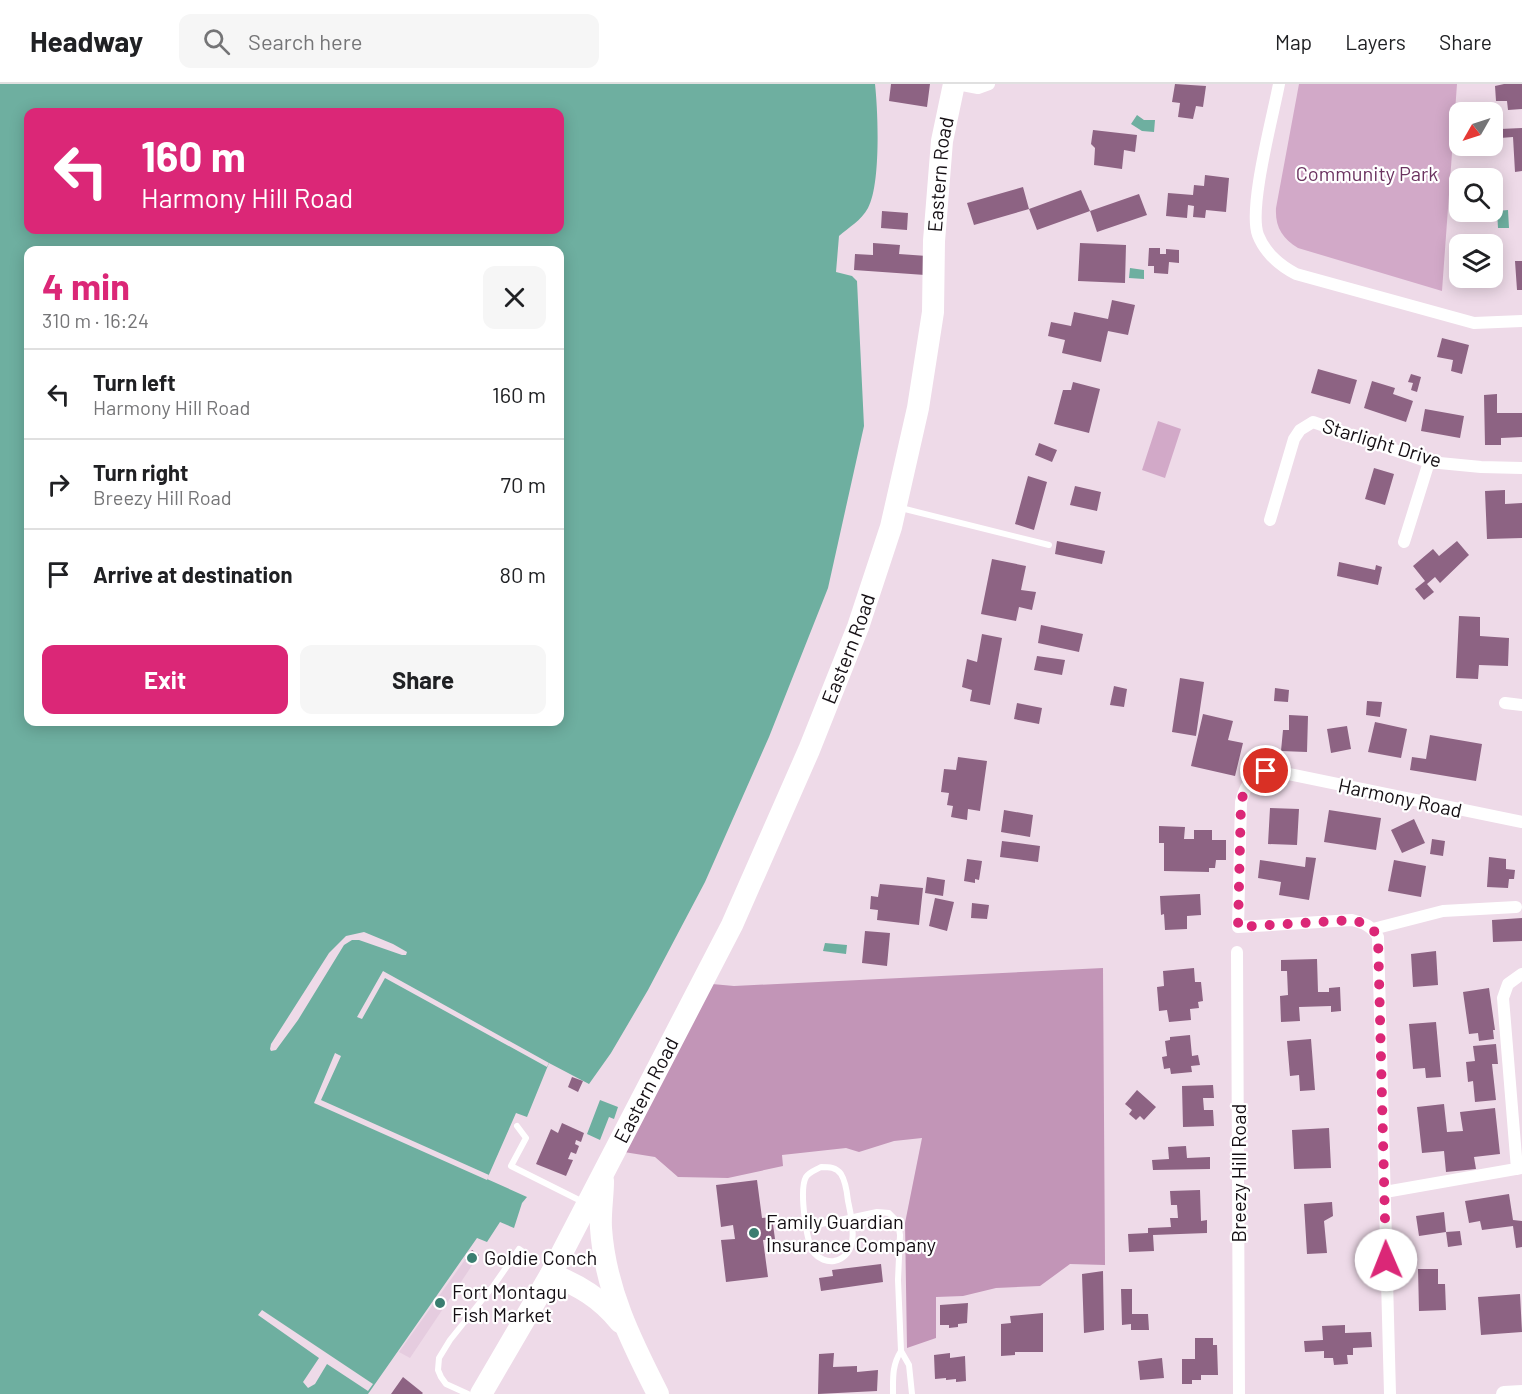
<!DOCTYPE html>
<html lang="en">
<head>
<meta charset="utf-8">
<style>
	:root { --surface:#fff; --page:#f6f6f6; --text:#202124; --muted:#757577; --line:#e0e0e0; --accent:#db2777 }
	body { margin:0; font-family:Barlow,sans-serif; background:var(--page); color:var(--text); height:100vh; display:flex; flex-direction:column; font-size:22px; white-space:nowrap }
	* { box-sizing:border-box; margin:0 }
	p { font-size:20px; color:var(--muted) }
	.icon { flex:none; width:33px; height:33px; fill:none; stroke:currentColor; stroke-width:2; stroke-linecap:round; stroke-linejoin:round }
	.map { position:relative; flex:1; overflow:hidden }
	.sheet { position:absolute; left:24px; top:162px; width:540px; height:480px; display:flex; flex-direction:column; background:var(--surface); border-radius:12px; box-shadow:0 3px 15px #0003 }
	.sheet>* { flex:none }
	.banner { position:absolute; left:24px; top:24px; width:540px; height:126px; border-radius:12px; box-shadow:0 3px 15px #0003; background:#db2777; color:#fff; overflow:hidden }
	.needle { width:39px; rotate:231deg }
	.controls { position:absolute; left:1449px; top:18px; display:grid; gap:12px }
	.controls a { display:grid; place-items:center; width:54px; height:54px; border-radius:12px; background:var(--surface); box-shadow:0 3px 15px #0003; font-size:30px }
	.pin { position:absolute; display:grid; place-items:center; width:51px; height:51px; color:#fff; margin:-26px; border:3px solid #fff; border-radius:50%; box-shadow:0 2px 6px #0007 }
	.me { position:absolute; width:66px; margin:-33px; rotate:359deg; stroke-linejoin:round; filter:drop-shadow(0 0 4px #0008) }
	.turn { display:flex; align-items:center; gap:21px; height:126px; padding:0 18px; font-size:27px }
	.turn .icon { width:78px; height:78px; stroke-width:2.5 }
	.turn b { display:block; font-size:42px; line-height:51px }
	.round { display:grid; place-items:center; flex:none; width:63px; height:63px; border-radius:12px; background:var(--page) }
	.head { display:flex; align-items:center; justify-content:space-between; height:102px; padding:0 18px }
	h1 { font-size:36px; font-weight:700; line-height:45px; color:var(--accent) }
	.primary-button { display:flex; gap:12px; margin-top:auto; padding:12px 18px }
	.primary-button a { flex:1; height:69px; border-radius:12px; background:var(--accent); color:#fff; font-size:24px; font-weight:700; line-height:69px; text-align:center }
	.primary-button a+a { background:var(--page); color:var(--text) }
	ul { padding:0; list-style:none }
	li { display:flex; align-items:center; gap:18px; height:90px; padding:0 18px; border-top:2px solid var(--line) }
	li div { flex:1 }
	li b { display:block; font-size:22px }
	li em { font-style:normal }
	header { display:flex; align-items:center; gap:36px; box-sizing:border-box; height:84px; padding:0 30px; background:var(--surface); border-bottom:2px solid var(--line) }
	header strong { font-size:28px }
	nav { display:flex; gap:33px; margin-inline-start:auto; font-size:21px }
	.search { width:420px; height:54px; background:var(--page); display:flex; align-items:center; gap:15px; box-sizing:border-box; padding:0 21px; border-radius:12px; color:var(--muted); font-size:22px }
	.map>svg:first-child { display:block }
	.built { fill:#e5ccdf }
	.green { fill:#d2a9c8 }
	.forest { fill:#c295b7 }
	.water { fill:#6eafa0; fill-rule:evenodd }
	.pier { fill:#eedae8 }
	.building { fill:#8d6383 }
	.lines { fill:none; stroke-linecap:round; stroke-linejoin:round }
	.lane { stroke:#fff; stroke-width:6 }
	.street { stroke:#fff; stroke-width:12 }
	.secondary { stroke:#fff; stroke-width:16 }
	.highway { stroke:#fff; stroke-width:22 }
	.route { stroke:#db2777; stroke-width:10; stroke-dasharray:0 18 }
	.poi-dot { fill:#3a7e70; stroke:#fff; stroke-width:2 }
	.labels { text-anchor:middle; stroke-width:4.5; stroke-linejoin:round; paint-order:stroke }
	.street-label { font-size:20px; fill:#140e13; stroke:#fff }
	.park-label { font-size:20px; fill:#6b3360; stroke:#fff }
	.poi-label { font-size:20px; fill:#140e13; stroke:#fff; text-anchor:start }
</style>
</head>
<body>
<header>
<strong>Headway</strong>
<div class="search"><svg class="icon" aria-label="search" viewBox="0 0 24 24"><circle cx="10" cy="10" r="6"/><path d="M15 15l6 6"/></svg>Search here</div>
<nav><a>Map</a><a>Layers</a><a>Share</a></nav>
</header>
<div class="map">
<svg width="1522" height="1310" viewBox="0 0 1522 1310">
	<rect width="100%" height="100%" fill="#eedae8"/>
	<!-- built -->
	<path class="built" d="M472,1166L479,1171L410,1274L399,1268Z"/>
	<!-- green -->
	<path class="green" d="M1299,0H1457L1442,207L1298,164C1282,154 1275,143 1276,124Z
		M1158,337L1181,345L1165,394L1142,386Z"/>
	<!-- forest -->
	<path class="forest" d="M1103,884L1105,1181L1070,1180L1040,1202L996,1204L963,1212L936,1213V1254L907,1264L905,1139L922,1054L894,1057L859,1068L846,1064L782,1071L783,1082L728,1094L678,1093L655,1073L624,1068L712,900L734,902Z"/>
	<!-- water -->
	<path class="water" d="M0,0H875C878,27 881,100 868,124C861,137 849,143 839,152L836,188L852,192L857,197L864,342L828,504L769,653L705,798L648,906L611,969L589,1000L549,979L527,1033L516,1029L487,1095L527,1113L522,1119L514,1144L500,1138L487,1158L477,1154L368,1310H0ZM28,28H560V146H28ZM28,166H560V638H28Z
		M1137,31L1144,36H1155L1154,48L1142,47L1131,40Z
		M1508,126L1509,144H1498L1497,127Z
		M1130,184L1144,186V195L1129,194Z
		M825,859L847,861L846,870L823,867Z
		M600,1016L618,1023L614,1035L609,1033L600,1056L587,1050Z"/>
	<!-- pier -->
	<path class="pier" d="M364,848L393,860L407,868L406,871H402L359,856H352L344,861L298,936L276,966L271,967L270,965L271,960L329,869L346,852Z
		M383,887L549,979L547,983L385,894L362,935L357,933Z
		M335,969L341,972L321,1016L489,1091L487,1096L314,1019Z
		M262,1226L373,1300L368,1307L327,1280L315,1300L308,1304L303,1298L319,1274L258,1231Z"/>
	<!-- building -->
	<path class="building" d="M891,0H930L927,23L889,17Z
		M1175,0L1206,2L1203,23L1196,22L1193,35L1178,33L1180,19L1172,18Z
		M1504,0H1522V25L1508,26L1507,17H1496L1495,2Z
		M1522,44V87L1515,88L1513,53L1500,54V45Z
		M1093,46L1137,51L1135,68L1124,66L1122,85L1094,81L1095,64L1091,60Z
		M1205,91L1229,94L1226,128L1206,126L1205,134L1193,133L1194,122L1188,121L1187,134L1166,132L1168,109L1193,111L1194,101L1204,102Z
		M1023,103L1029,125L974,141L967,119Z
		M1081,106L1090,127L1037,146L1029,125Z
		M1139,110L1147,131L1097,148L1090,127Z
		M882,127L908,129L907,146L881,144Z
		M1486,156V160H1468V157Z
		M873,159L900,161L899,170L927,172L925,191L854,186L855,170L873,171Z
		M1080,159L1126,161L1125,199L1078,197Z
		M1149,164H1160V170H1166V165L1179,166V179L1169,178L1168,190L1154,189V182H1148Z
		M1515,177H1522V206H1517Z
		M1112,216L1135,221L1128,251L1108,247L1101,278L1062,269L1065,256L1048,252L1051,238L1071,242L1074,228L1108,235Z
		M1442,254L1469,261L1462,290L1451,287L1453,276L1437,273Z
		M1318,285L1357,296L1350,320L1311,309Z
		M1411,290L1421,293L1417,308L1411,306L1413,299L1408,298Z
		M1372,297L1395,304L1393,310L1413,317L1406,338L1364,324Z
		M1073,298L1100,305L1089,349L1054,340L1063,306H1071Z
		M1497,310V329H1522V353L1501,354V361H1485L1484,311Z
		M1425,325L1464,332L1460,354L1421,347Z
		M1039,359L1057,366L1052,378L1035,371Z
		M1374,384L1394,390L1385,421L1365,415Z
		M1028,392L1047,398L1034,446L1015,440Z
		M1075,402L1101,408L1097,427L1070,421Z
		M1505,406V420L1522,419V454L1487,455L1485,407Z
		M1057,457L1105,467L1102,480L1055,470Z
		M1457,457L1469,471L1440,499L1435,493L1427,500L1434,508L1424,516L1415,505L1425,497L1413,482L1433,465L1439,472Z
		M992,475L1026,482L1021,506L1036,508L1032,526L1019,523L1016,537L981,530Z
		M1339,478L1375,486L1376,481L1382,483L1378,501L1337,492Z
		M1459,532L1480,533V552L1509,554L1508,582L1479,581L1478,595L1456,594Z
		M1041,541L1083,550L1079,568L1038,559Z
		M982,550L1002,554L990,621L970,617L972,606L962,603L967,575L977,578Z
		M1037,572L1065,576L1062,591L1034,586Z
		M1180,594L1204,598L1196,652L1172,648Z
		M1114,602L1127,605L1124,623L1110,621Z
		M1275,604L1289,606L1288,618L1274,617Z
		M1367,617L1382,618L1380,633L1366,631Z
		M1017,619L1042,624L1039,640L1014,635Z
		M1203,630L1233,637L1228,656L1243,659L1235,692L1191,682Z
		M1289,631L1308,632L1307,668L1281,667L1283,646H1289Z
		M1375,638L1407,645L1401,674L1368,668Z
		M1347,642L1351,665L1331,669L1327,645Z
		M1430,651L1482,660L1476,697L1410,686L1412,673L1426,675Z
		M958,673L987,677L980,727L968,725L967,736L951,733L953,722L947,721L949,709L941,708L944,685L956,686Z
		M1270,724L1299,725L1297,761L1268,760Z
		M1004,726L1033,731L1030,753L1001,748Z
		M1329,726L1381,734L1376,766L1324,758Z
		M1414,735L1425,759L1402,769L1391,746Z
		M1159,742L1185,743L1184,755H1194V746H1212V756H1226V776H1216L1215,784H1209V788L1164,787V759H1159Z
		M1432,755L1445,757L1443,772L1430,770Z
		M1002,757L1040,762L1038,778L1000,773Z
		M1306,773L1316,774L1309,816L1279,811L1281,798L1258,794L1260,776L1305,783Z
		M1489,773L1506,775V785L1515,786L1514,795H1509L1508,804L1487,803Z
		M967,775L982,777L979,796L975,795V799L964,797Z
		M1394,776L1426,782L1421,813L1388,807Z
		M927,793L945,796L943,812L925,809Z
		M880,800L923,804L919,841L877,836L878,826L870,825L871,812L878,813Z
		M1200,810L1201,831L1187,832V845L1165,846L1164,830L1161,831L1160,812Z
		M935,814L954,818L947,847L929,842Z
		M972,819L989,821L987,835L971,834Z
		M1522,834V857L1493,858L1492,836Z
		M865,847L890,849L887,882L862,879Z
		M1436,867L1438,901L1413,903L1411,870Z
		M1317,875L1318,908H1329V904L1340,903L1341,927L1331,928V922L1299,923L1300,937L1281,938L1280,912L1288,911L1287,887H1281V876Z
		M1194,884L1195,898H1201L1203,917L1198,918L1199,924L1190,925L1191,936L1169,938L1167,926L1159,927L1157,903L1164,902L1163,887Z
		M1489,904L1495,946H1493L1494,955L1479,957L1478,949L1469,950L1463,908Z
		M1436,938L1441,993L1426,994L1425,984L1413,985L1409,940Z
		M1190,951L1192,972L1198,971L1200,981L1191,982L1192,988L1171,990L1170,984L1164,985L1162,973L1167,972L1165,957L1170,956V953Z
		M1311,955L1315,1006L1300,1007L1299,991L1290,992L1287,957Z
		M1496,960L1498,980H1492L1496,1016L1475,1018L1473,997L1468,998L1466,978L1475,977L1473,962Z
		M572,993L583,997L578,1008L568,1003Z
		M1213,1001L1214,1014H1203L1204,1026H1213L1214,1042L1183,1043L1182,1002Z
		M1137,1006L1156,1023L1144,1036L1140,1032L1136,1036L1129,1030L1132,1026L1125,1020Z
		M1444,1020L1447,1048L1463,1047L1460,1028L1495,1024L1500,1070L1474,1073L1476,1085L1446,1088L1444,1067L1422,1069L1417,1023Z
		M562,1039L584,1049L581,1058L576,1056L575,1060L579,1062L576,1070L571,1068L568,1075L573,1076L566,1092L536,1080L551,1045L558,1049Z
		M1329,1044L1331,1084L1294,1085L1292,1046Z
		M1186,1062L1187,1074L1210,1073V1085L1153,1086L1152,1076L1169,1075L1168,1063Z
		M757,1096L762,1134L772,1133L775,1155L763,1156L768,1193L726,1198L721,1156L735,1155L733,1141L721,1143L716,1101Z
		M1200,1106L1201,1137L1207,1136V1149L1153,1151L1154,1167L1129,1168L1128,1150L1148,1149V1144L1171,1143L1170,1134H1178L1177,1121H1171L1170,1107Z
		M1509,1110L1513,1136L1522,1137V1163L1516,1164L1513,1142L1482,1146L1480,1137L1469,1139L1465,1117Z
		M1332,1118L1333,1132L1324,1137L1327,1169L1307,1170L1304,1120Z
		M1444,1128L1446,1148L1460,1147L1462,1161L1448,1163L1446,1148L1419,1152L1416,1132Z
		M472,1166L479,1171L472,1181L465,1176Z
		M881,1180L883,1198L821,1207L819,1194L833,1192L832,1186Z
		M1418,1185H1438V1200H1445L1446,1226L1419,1227Z
		M1103,1187L1104,1246L1084,1249L1082,1190Z
		M1121,1205H1132V1230H1148L1149,1246H1131V1240L1122,1241Z
		M1520,1210L1522,1248L1481,1251L1478,1213Z
		M968,1219L967,1239L958,1240V1243L949,1244V1241H940V1221Z
		M1043,1229V1268H1015V1271L1001,1272V1240L1011,1239L1010,1232Z
		M1345,1241V1249L1371,1248L1372,1263L1353,1264V1271H1347L1348,1280L1334,1281L1333,1274H1324V1267L1305,1268L1304,1257L1323,1256L1322,1242Z
		M1195,1254H1213V1261H1217L1218,1291H1201V1296H1192V1300H1182V1275H1195Z
		M834,1269L833,1283L857,1282V1288L878,1286L877,1307L818,1310L819,1270Z
		M950,1269V1274L965,1272L966,1297L956,1298V1295L946,1296V1294L935,1295L934,1271Z
		M1162,1274L1164,1294L1140,1296L1138,1277Z
		M403,1293L423,1309L422,1310H391Z"/>
	<g class="lines">
		<!-- lane -->
		<path class="lane" d="M901,424L1049,461
			M517,1042L526,1054L511,1082L585,1119
			M821,1083C829,1083 836,1083 841,1090C846,1098 847,1108 848,1117C852,1136 861,1171 834,1177C827,1178 819,1175 814,1169C806,1158 799,1105 806,1093C809,1088 816,1086 821,1083Z
			M807,1143L877,1128L889,1129L898,1138L900,1151L898,1196L901,1267L909,1281L912,1310
			M468,1310L446,1300L441,1293L438,1286L439,1274L450,1256L494,1201L519,1165L537,1178
			M893,1310C893,1294 892,1281 901,1267"/>
		<!-- street -->
		<path class="street" d="M957,0L978,4L989,0
			M1279,0C1273,32 1248,124 1258,151C1265,169 1279,181 1296,190L1474,239L1522,237
			M1270,436L1294,355L1300,346L1313,338L1429,378L1481,383L1522,384
			M1404,458L1429,378
			M1505,619L1522,621
			M1373,845L1443,827L1516,823
			M1237,868L1239,1310
			M1517,1085L1503,914L1508,900L1522,890
			M1385,1108L1522,1084
			M1390,1310L1378,853C1372,842 1364,839 1352,836L1238,843L1241,718C1246,697 1256,686 1279,688L1522,738"/>
		<!-- secondary -->
		<path class="secondary" d="M1504,1310L1522,1309"/>
		<!-- highway -->
		<g class="highway">
			<path d="M603,1097C603,1112 600,1129 601,1144C605,1205 631,1257 658,1310"/>
			<path d="M551,1190C578,1201 601,1214 620,1238"/>
			<path id="s1" d="M481,1310L551,1190L732,841L809,666L858,543L891,443L918,324L933,228L934,157L942,57L954,0"/>
		</g>
	</g>
	<g class="lines">
		<!-- route -->
		<path class="route" d="M1266,687C1252,694 1245,703 1241,718L1238,843L1352,836C1364,839 1372,842 1378,853L1386,1176"/>
	</g>
	<!-- markers -->
	<g class="poi-dot">
		<circle cx="754" cy="1149" r="6"/>
		<circle cx="472" cy="1174" r="6"/>
		<circle cx="440" cy="1219" r="6"/>
	</g>
	<g class="labels">
		<!-- street labels -->
		<g class="street-label">
			<text dy="7" stroke="none"><textPath href="#s1" startOffset="1318">Eastern Road</textPath></text>
			<text transform="translate(1382 359) rotate(17)" y="7">Starlight Drive</text>
			<text dy="7" stroke="none"><textPath href="#s1" startOffset="832">Eastern Road</textPath></text>
			<text transform="translate(1400 714) rotate(12)" y="7">Harmony Road</text>
			<text dy="7" stroke="none"><textPath href="#s1" startOffset="346">Eastern Road</textPath></text>
			<text transform="translate(1239 1089) rotate(-90)" y="7">Breezy Hill Road</text>
		</g>
		<!-- park labels -->
		<g class="park-label">
			<text x="1367" y="97">Community Park</text>
		</g>
		<!-- poi labels -->
		<g class="poi-label">
			<text x="766" y="1145">Family Guardian<tspan x="766" dy="23">Insurance Company</tspan></text>
			<text x="484" y="1181">Goldie Conch</text>
			<text x="452" y="1215">Fort Montagu<tspan x="452" dy="23">Fish Market</tspan></text>
		</g>
	</g>
</svg>
<div class="controls">
<a><svg class="needle" viewBox="-14 -14 28 28"><path d="M0-13l5 13h-10z" fill="#e53935"/><path d="M0 13l5-13h-10z" fill="#757577"/></svg></a>
<a><svg class="icon" aria-label="search" viewBox="0 0 24 24"><circle cx="10" cy="10" r="6"/><path d="M15 15l6 6"/></svg></a>
<a><svg class="icon" aria-label="layers" viewBox="0 0 24 24"><path d="M12 4l9 5-9 5-9-5zM3 14l9 5 9-5"/></svg></a>
</div>
<div class="pin" style="left:1266px;top:687px;background:#d93025"><svg class="icon" aria-label="arrive" viewBox="0 0 24 24"><path d="M6 21V4h12l-3 4 3 4H6"/></svg></div>
<svg class="me" style="left:1386px;top:1176px" viewBox="-20 -20 40 40"><circle r="19" fill="#fff"/><path d="M0-13L10 11 0 6-10 11z" fill="#db2777"/></svg>
<div class="banner">
<div class="turn"><svg class="icon" aria-label="left" viewBox="0 0 24 24"><path d="M17 20v-9H6M10 6l-5 5 5 5"/></svg><div><b>160 m</b>Harmony Hill Road</div></div>
</div>
<section class="sheet">
<div class="head"><div><h1>4 min</h1><p>310 m · 16:24</p></div><a class="round"><svg class="icon" aria-label="close" viewBox="0 0 24 24"><path d="M6 6l12 12M18 6L6 18"/></svg></a></div>
<ul>
<li><svg class="icon" aria-label="left" viewBox="0 0 24 24"><path d="M17 20v-9H6M10 6l-5 5 5 5"/></svg><div><b>Turn left</b><p>Harmony Hill Road</p></div><em>160 m</em></li>
<li><svg class="icon" aria-label="right" viewBox="0 0 24 24"><path d="M7 20v-9h11M14 6l5 5-5 5"/></svg><div><b>Turn right</b><p>Breezy Hill Road</p></div><em>70 m</em></li>
<li><svg class="icon" aria-label="arrive" viewBox="0 0 24 24"><path d="M6 21V4h12l-3 4 3 4H6"/></svg><div><b>Arrive at destination</b></div><em>80 m</em></li>
</ul>
<div class="primary-button"><a>Exit</a><a>Share</a></div>
</section>
</div>
</body>
</html>
